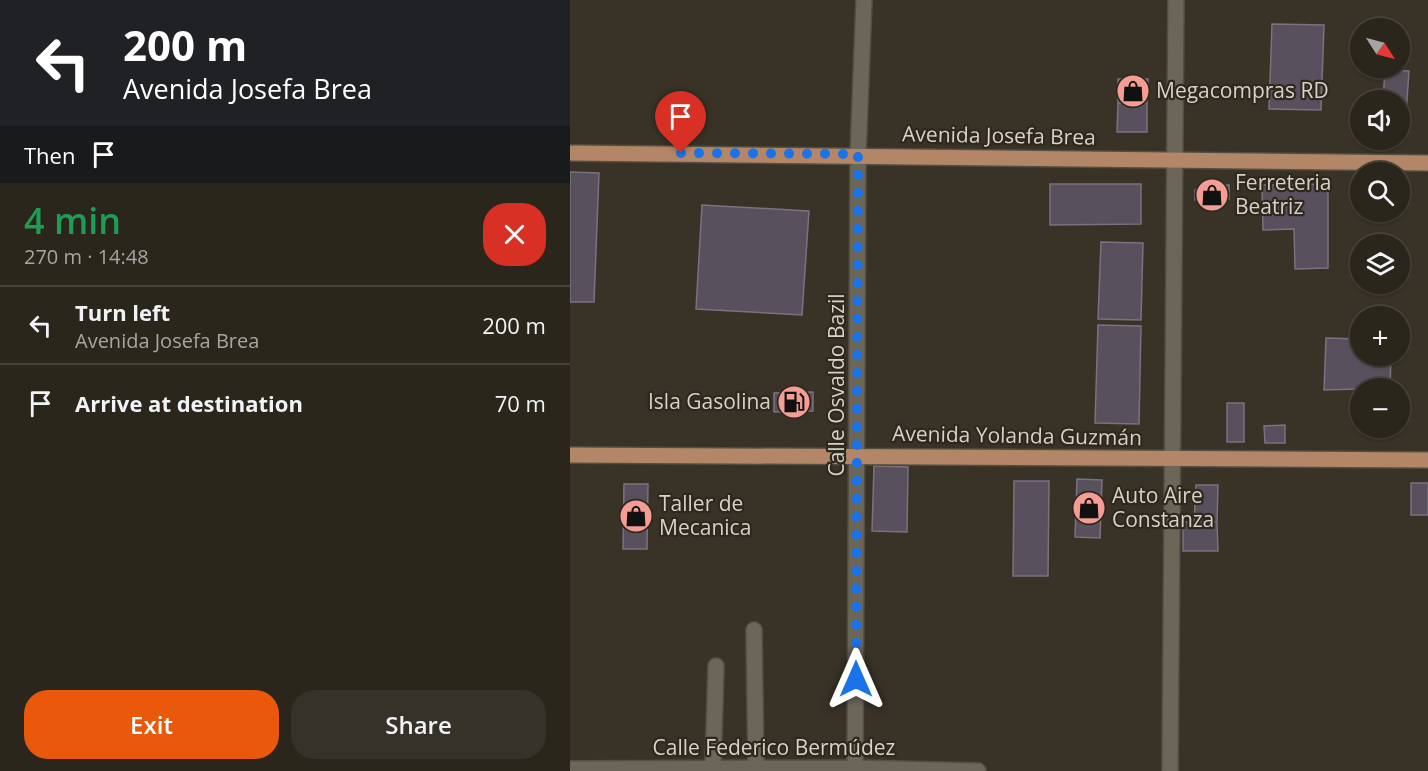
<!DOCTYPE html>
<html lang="en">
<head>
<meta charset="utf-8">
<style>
	:root { --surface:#2a261c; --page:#363229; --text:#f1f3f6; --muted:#a5a5a3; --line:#46433b; --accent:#ea580c }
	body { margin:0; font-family:"Open Sans",sans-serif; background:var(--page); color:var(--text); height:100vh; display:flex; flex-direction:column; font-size:22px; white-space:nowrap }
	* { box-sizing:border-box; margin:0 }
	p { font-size:20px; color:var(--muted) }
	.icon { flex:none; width:33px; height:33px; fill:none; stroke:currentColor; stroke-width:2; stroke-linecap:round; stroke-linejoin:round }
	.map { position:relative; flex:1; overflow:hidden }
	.details { display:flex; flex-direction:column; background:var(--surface); width:570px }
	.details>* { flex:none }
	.guide { background:#202124; color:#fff; overflow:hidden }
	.needle { width:39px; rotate:126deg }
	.controls { position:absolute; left:780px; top:18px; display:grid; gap:12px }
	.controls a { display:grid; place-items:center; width:60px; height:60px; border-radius:50%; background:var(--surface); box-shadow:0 2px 4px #0004,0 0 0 2px var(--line); font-size:30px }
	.pin { position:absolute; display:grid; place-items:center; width:51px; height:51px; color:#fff; margin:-62px -26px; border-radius:50% 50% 50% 0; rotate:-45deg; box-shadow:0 0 6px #0007 }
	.pin .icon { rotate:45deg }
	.me { position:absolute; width:66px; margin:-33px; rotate:0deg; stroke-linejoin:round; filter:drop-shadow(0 0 4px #0008) }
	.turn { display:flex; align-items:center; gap:21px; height:126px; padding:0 24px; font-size:27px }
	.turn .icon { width:78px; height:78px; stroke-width:2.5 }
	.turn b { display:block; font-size:42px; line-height:51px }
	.then { display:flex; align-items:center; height:57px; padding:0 24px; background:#0003; gap:12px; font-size:22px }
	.round { display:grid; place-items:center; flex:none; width:63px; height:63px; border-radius:24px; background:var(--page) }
	.summary { display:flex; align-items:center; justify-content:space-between; height:102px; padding:0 24px }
	h1 { font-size:36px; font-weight:600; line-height:45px; color:#1e9e55 }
	.primary-button { display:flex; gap:12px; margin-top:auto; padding:12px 24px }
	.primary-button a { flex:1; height:69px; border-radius:24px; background:var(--accent); color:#fff; font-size:24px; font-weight:600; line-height:69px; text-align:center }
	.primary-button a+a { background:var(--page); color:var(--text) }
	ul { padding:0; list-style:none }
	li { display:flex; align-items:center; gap:18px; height:78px; padding:0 24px; border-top:2px solid var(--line) }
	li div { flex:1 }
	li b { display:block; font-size:22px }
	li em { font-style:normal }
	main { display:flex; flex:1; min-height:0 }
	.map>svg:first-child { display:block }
	.building { fill:#59505d; stroke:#7b717f; stroke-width:1.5 }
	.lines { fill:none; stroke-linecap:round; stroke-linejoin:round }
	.minor-casing { stroke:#524e43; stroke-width:18 }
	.major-casing { stroke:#524e43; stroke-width:18 }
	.minor { stroke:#6c6658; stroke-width:15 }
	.major { stroke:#b28666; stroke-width:15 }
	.route { stroke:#1a73e8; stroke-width:10; stroke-dasharray:0 18 }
	.labels { text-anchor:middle; stroke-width:4.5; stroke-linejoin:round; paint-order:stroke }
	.poi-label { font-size:21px; fill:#d5d2ca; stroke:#2e291c; text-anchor:start }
	.street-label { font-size:21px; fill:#d5d2ca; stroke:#2e291c }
</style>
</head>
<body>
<main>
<section class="details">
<div class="guide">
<div class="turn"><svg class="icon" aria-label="left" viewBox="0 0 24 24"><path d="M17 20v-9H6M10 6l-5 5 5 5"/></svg><div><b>200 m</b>Avenida Josefa Brea</div></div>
<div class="then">Then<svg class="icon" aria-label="arrive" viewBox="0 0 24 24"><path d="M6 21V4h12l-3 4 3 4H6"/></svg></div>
</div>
<div class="summary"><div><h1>4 min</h1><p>270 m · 14:48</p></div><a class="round" style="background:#d93025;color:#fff"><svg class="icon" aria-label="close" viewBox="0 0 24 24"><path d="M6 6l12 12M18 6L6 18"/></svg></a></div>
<ul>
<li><svg class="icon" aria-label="left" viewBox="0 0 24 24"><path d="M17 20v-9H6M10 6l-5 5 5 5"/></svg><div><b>Turn left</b><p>Avenida Josefa Brea</p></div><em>200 m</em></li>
<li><svg class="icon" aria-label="arrive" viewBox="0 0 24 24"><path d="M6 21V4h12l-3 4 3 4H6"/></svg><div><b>Arrive at destination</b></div><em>70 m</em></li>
</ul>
<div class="primary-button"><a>Exit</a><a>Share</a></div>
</section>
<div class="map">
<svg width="858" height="771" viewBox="0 0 858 771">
	<rect width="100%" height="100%" fill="#383326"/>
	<!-- building -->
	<path class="building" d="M702,24L754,25L751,110L699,109Z
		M815,70L839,71L835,129H830V100H813Z
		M548,79H578L577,103H548Z
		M548,103H577V132H547Z
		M0,172L29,173L24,302H0Z
		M480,184H571V224L480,225Z
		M758,184V268L725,269L724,229L693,230L692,185Z
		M659,185V199L625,200V190L630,186Z
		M132,205L239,211L232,315L126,309Z
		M531,242L573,243L571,320L528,319Z
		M528,325L571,326L569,424L525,423Z
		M756,338L790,339V356H821L820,388L754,390Z
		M243,392V411L204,412V393Z
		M657,403H674V442H657Z
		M715,425V443H695L694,426Z
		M304,466L338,467L337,532L302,531Z
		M507,479L532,480L530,538L505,537Z
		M444,481H479L478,576H443Z
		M841,483H858V515H841Z
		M54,484H78L77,549H53Z
		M626,485H648L647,522H624Z
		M613,522H647L648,551H613Z"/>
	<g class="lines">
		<!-- minor casing -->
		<g class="minor-casing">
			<path id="minor" d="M184,630L186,768
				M143,768L146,666
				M0,769L285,768L408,771
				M285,771L288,155L294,0
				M600,771L606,0"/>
		</g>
		<!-- major casing -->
		<g class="major-casing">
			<path id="major" d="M0,153L858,163
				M0,455L858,460"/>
		</g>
		<!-- minor -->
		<use href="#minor" class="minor"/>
		<!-- major -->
		<use href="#major" class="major"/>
	</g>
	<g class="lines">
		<!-- route -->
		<path class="route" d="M111,153L288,154L286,679"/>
	</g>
	<!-- icons -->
	<defs>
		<g id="shop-disc" transform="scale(1.725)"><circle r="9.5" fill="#f59c94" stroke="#2e291c"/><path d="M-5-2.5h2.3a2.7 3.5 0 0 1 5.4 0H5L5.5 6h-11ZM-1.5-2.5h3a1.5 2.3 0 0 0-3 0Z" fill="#111"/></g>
		<g id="fuel-disc" transform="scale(1.725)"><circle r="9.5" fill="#f59c94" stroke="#2e291c"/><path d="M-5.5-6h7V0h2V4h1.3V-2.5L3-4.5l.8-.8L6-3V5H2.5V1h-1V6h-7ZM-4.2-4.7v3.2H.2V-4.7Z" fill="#111"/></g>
	</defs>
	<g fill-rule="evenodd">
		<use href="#shop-disc" x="563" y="91"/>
		<use href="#shop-disc" x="642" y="195"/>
		<use href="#fuel-disc" x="224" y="402"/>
		<use href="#shop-disc" x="519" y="508"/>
		<use href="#shop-disc" x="66" y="516"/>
	</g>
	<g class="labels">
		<!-- poi labels -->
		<g class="poi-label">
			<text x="586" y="98">Megacompras RD</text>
			<text x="665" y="190">Ferreteria<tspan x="665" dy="24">Beatriz</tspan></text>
			<text x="201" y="409" text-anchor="end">Isla Gasolina</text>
			<text x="542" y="503">Auto Aire<tspan x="542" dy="24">Constanza</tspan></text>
			<text x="89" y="511">Taller de<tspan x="89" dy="24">Mecanica</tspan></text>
		</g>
		<!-- street labels -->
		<g class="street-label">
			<text transform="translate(429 136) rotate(1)" y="7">Avenida Josefa Brea</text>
			<text transform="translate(267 385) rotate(-90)" y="7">Calle Osvaldo Bazil</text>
			<text transform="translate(447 436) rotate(1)" y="7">Avenida Yolanda Guzmán</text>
			<text x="204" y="755">Calle Federico Bermúdez</text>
		</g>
	</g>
</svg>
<div class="controls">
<a><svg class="needle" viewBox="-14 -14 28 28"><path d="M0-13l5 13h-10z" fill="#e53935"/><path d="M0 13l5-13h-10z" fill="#a5a5a3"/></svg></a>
<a><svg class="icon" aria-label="sound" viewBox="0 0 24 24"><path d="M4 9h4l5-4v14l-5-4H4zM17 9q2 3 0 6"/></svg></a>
<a><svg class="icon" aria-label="search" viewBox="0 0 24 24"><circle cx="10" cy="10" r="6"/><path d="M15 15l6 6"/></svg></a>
<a><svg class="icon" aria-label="layers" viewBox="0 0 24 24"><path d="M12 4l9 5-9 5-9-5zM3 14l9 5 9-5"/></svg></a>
<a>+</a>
<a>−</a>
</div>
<div class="pin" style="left:111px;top:153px;background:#d93025"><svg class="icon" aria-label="arrive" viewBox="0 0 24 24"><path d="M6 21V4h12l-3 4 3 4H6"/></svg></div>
<svg class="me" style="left:286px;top:679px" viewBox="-20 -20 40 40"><path d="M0-17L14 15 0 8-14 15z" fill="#1a73e8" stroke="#fff" stroke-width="4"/></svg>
</div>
</main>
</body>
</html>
